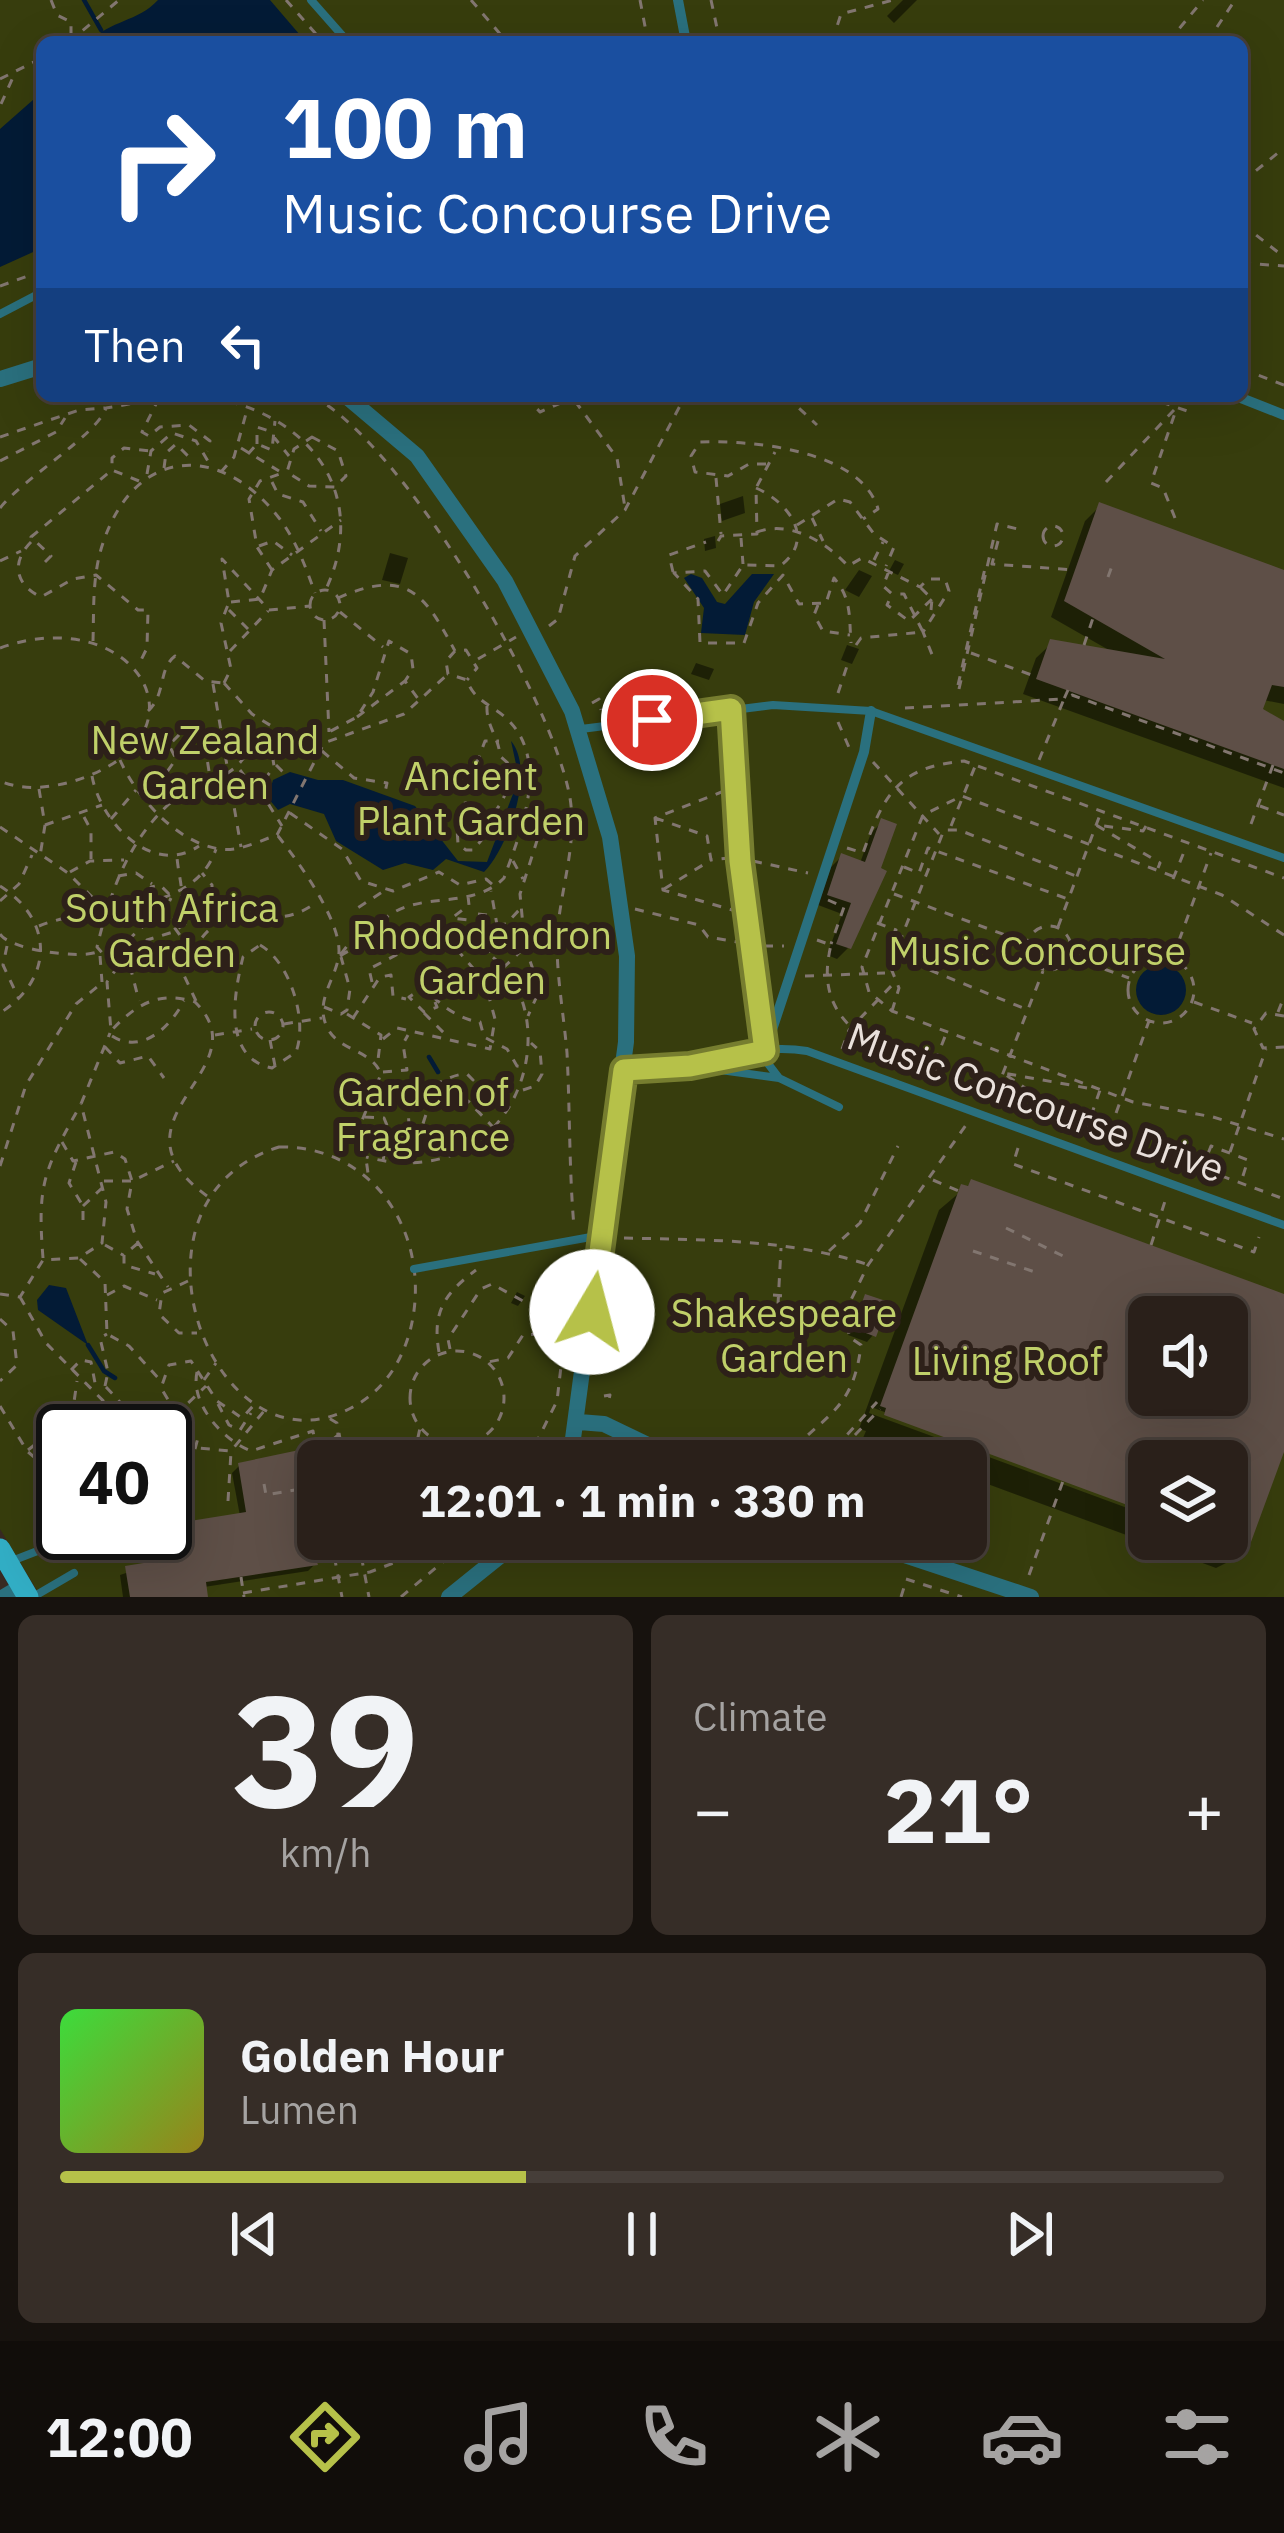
<!DOCTYPE html>
<meta charset="utf-8">
<style>
:root{--surface:#2a201a;--page:#362d27;--text:#f1f3f6;--muted:#a5a3a2;--line:#463e39;--accent:#b6c149}
body{margin:0;font-family:"IBM Plex Sans",sans-serif;background:var(--page);color:var(--text);height:100vh;display:flex;flex-direction:column;font-size:45px;white-space:nowrap}
*{box-sizing:border-box;margin:0}
p{font-size:39px;color:var(--muted)}
.icon{flex:none;width:66px;height:66px;fill:none;stroke:currentColor;stroke-width:2;stroke-linecap:round;stroke-linejoin:round}
.map{position:relative;height:1597px;overflow:hidden}
.drawer{display:flex;flex-direction:column;gap:18px;padding:18px;background:#17120e;flex:1}
.drawer>*{flex:none}
.banner{position:absolute;left:36px;top:36px;width:1212px;height:366px;border-radius:18px;box-shadow:0 12px 48px #0002,0 0 0 3px var(--line);background:#1a4fa0;color:#fff;overflow:hidden}
.fabs{position:absolute;left:1128px;top:1296px;display:grid;gap:24px}
.fabs a{display:grid;place-items:center;width:120px;height:120px;border-radius:18px;background:var(--surface);box-shadow:0 12px 48px #0002,0 0 0 3px var(--line);font-size:60px}
.speed{position:absolute;left:36px;top:1404px;display:flex;gap:24px;font-size:60px;font-weight:700;text-align:center}
.speed>*{display:grid;place-content:center;width:156px;height:156px;border-radius:50%;background:var(--surface);box-shadow:0 12px 48px #0002,0 0 0 3px var(--line);line-height:1}
.speed .limit{border:6px solid #111;border-radius:18px;background:#fff;color:#111}
.pin{position:absolute;display:grid;place-items:center;width:102px;height:102px;color:#fff;margin:-51px;border:6px solid #fff;border-radius:50%;box-shadow:0 3px 12px #0007}
.me{position:absolute;width:132px;margin:-66px;rotate:8deg;stroke-linejoin:round;filter:drop-shadow(0 0 9px #0008)}
.turn{display:flex;align-items:center;gap:42px;height:252px;padding:0 48px;font-size:54px}
.turn .icon{width:156px;height:156px;stroke-width:2.5}
.turn b{display:block;font-size:84px;line-height:102px}
.then{display:flex;align-items:center;height:114px;padding:0 48px;background:#0003;gap:24px;font-size:45px}
.big{font-size:90px;font-weight:700;line-height:1.1}
.drawer .card{flex:1;display:flex;flex-direction:column;justify-content:center;gap:18px;min-width:0;padding:0 42px;border-radius:18px;background:var(--page)}
.drawer .dial{align-items:center;gap:0}
.dial b{font-size:156px;line-height:1}
.song{display:flex;align-items:center;gap:36px}
.cover{width:144px;height:144px;border-radius:18px;background:linear-gradient(135deg,hsl(120 70% 55%),hsl(50 70% 35%))}
.played{height:12px;border-radius:6px;background:linear-gradient(90deg,var(--accent) 40%,var(--line) 40%)}
.keys{display:flex;justify-content:space-around;direction:ltr}
.heat{display:flex;justify-content:space-between;align-items:center;font-size:66px;direction:ltr}
.drawer .tiles{flex:1;display:grid;gap:18px;grid-template-columns:1fr 1fr}
.card:last-child{grid-column:span 2}
.trip{position:absolute;left:297px;top:1440px;width:690px;height:120px;border-radius:18px;background:var(--surface);box-shadow:0 12px 48px #0002,0 0 0 3px var(--line);font-weight:700;line-height:120px;text-align:center}
.tabs{display:flex;height:192px;justify-content:space-around;align-items:center;background:#110d0a;color:var(--muted)}
.tabs .icon{width:84px;height:84px}
.tabs .on{color:var(--accent)}
.tabs b{font-size:54px;color:var(--text)}
.map>svg:first-child{display:block}
.green{fill:#373d0d;fill-rule:evenodd}
.water{fill:#031b36}
.shadow{fill:#0007;fill-rule:evenodd}
.lines{fill:none;stroke-linecap:round;stroke-linejoin:round}
.stream{stroke:#031b36;stroke-width:4.5}
.building{fill:#5e4f47;fill-rule:evenodd}
.path{stroke:#827670;stroke-width:3;stroke-dasharray:9 9;stroke-linecap:butt}
.service{stroke:#2a707e;stroke-width:8}
.pedestrian{stroke:#2a707e;stroke-width:10}
.minor{stroke:#2a707e;stroke-width:14}
.tertiary{stroke:#2a707e;stroke-width:16}
.primary{stroke:#32aec5;stroke-width:21}
.route-casing{stroke:#767d2f;stroke-width:30}
.route{stroke:#b6c149;stroke-width:21}
.labels{text-anchor:middle;stroke-width:12;stroke-linejoin:round;paint-order:stroke}
.park-label{font-size:39px;fill:#c0d069;stroke:#2d2019}
.street-label{font-size:39px;fill:#e9e0db;stroke:#2d2019}
</style>
<div class="map">
<svg width="1284" height="1597" viewBox="0 0 1284 1597">
<rect width="100%" height="100%" fill="#382a22"/>
<path class="green" d="M0,0H1284V1597H41L0,1529ZM42,42H1242V396H42ZM1149,1317H1227V1395H1149ZM63,1431H165V1533H63ZM318,1461H966V1539H318ZM1149,1461H1227V1539H1149Z"/>
<path class="water" d="M158,0H270L306,42H224L206,33L196,42H90C110,20 138,22 158,0Z
M42,92V248L0,267V129Z
M691,574L702,578L717,602L725,604L752,574H774L754,602L745,635L701,633L704,608L684,578Z
M511,741C536,770 508,848 484,872L446,859L433,870L405,863L383,870L336,841L324,814L290,804L278,810L268,798L273,780L290,772L318,780H343L415,806L458,861L487,862L519,778Z
M1136 990a25 25 0 1 1 50 0a25 25 0 1 1-50 0Z
M49,1285L66,1288L88,1345L38,1310L37,1300Z"/>
<path class="shadow" d="M903,0H917L894,23L887,16Z
M743,496L745,513L722,521L720,504Z
M1100,506L1284,574V704L1263,700L1259,711L1284,725V788L1023,694L1036,658L1052,643L1114,653L1051,617L1085,521Z
M715,536L716,548L705,551L704,539Z
M390,553L408,558L400,584L382,580Z
M895,560L904,564L898,575L889,571Z
M859,570L872,576L859,597L845,590Z
M847,645L859,649L852,664L841,660Z
M696,663L714,669L709,680L691,674Z
M882,822L848,948L837,959L827,955L842,914L818,905L831,867L842,856L860,863L871,833Z
M972,1182L1284,1297V1444L1249,1540L1226,1563L1216,1568L966,1476V1461H926L863,1438L866,1431L859,1429L939,1210ZM1149,1317H1227V1395H1149ZM871,1407L1149,1510V1461H1227V1538L1238,1542V1549L1211,1539H1149V1516L869,1413Z
M517,1292L525,1296L518,1306L511,1303Z
M866,1297L873,1335L867,1342L848,1335Z
M239,1466L311,1519L303,1526L315,1564L308,1571L204,1587L205,1597H123L120,1575L150,1565L145,1537L150,1533L240,1516L232,1473Z"/>
<g class="lines">
<path class="stream" d="M84,0L101,30
M429,1057L438,1072
M88,1345L104,1371L115,1378"/>
</g>
<path class="building" d="M1099,502L1284,570V687L1272,685L1263,709L1284,721V769L1036,679L1050,639L1165,659L1064,601Z
M881,818L897,824L881,868L887,871L851,949L836,944L851,903L827,895L841,853L865,862Z
M971,1179L1284,1294V1452L1251,1542L1244,1539L1241,1547L1227,1542V1461H1149V1513L884,1415L886,1408L880,1406L961,1184L968,1186ZM1149,1317H1227V1395H1149Z
M865,1294L889,1302L876,1337L853,1328Z
M304,1449L314,1520L304,1521L318,1565L206,1582L208,1597H130L125,1566L156,1561L152,1533H165V1525L246,1512L238,1463Z"/>
<g class="lines">
<path class="path" d="M51,0L57,15L71,22V39
M286,0L323,42
M471,0L507,42
M640,0L648,42
M711,0L720,42
M69,42L119,0
M832,42L841,14L893,0
M1168,42L1203,0
M1207,42L1235,0
M0,79L42,58
M1,104L14,75
M1242,182L1284,148
M1242,224L1284,257
M1242,263L1284,266
M0,286L42,271
M1242,369L1284,385
M193,396C298,403 374,486 326,589
M312,396C402,441 553,699 570,798C578,848 558,894 557,943C557,979 564,1017 567,1053C570,1111 569,1169 574,1227
M525,396L540,412L577,396
M786,396L817,425
M1144,396L1193,413
M159,398L142,432L149,436L160,427L189,425L210,441L207,451
M575,401L617,458L625,508
M0,437L79,410L105,408
M312,437L338,451L346,476L335,487L309,486L287,472L294,449Z
M257,444V427L269,431L289,456
M241,448L279,471
M248,454L257,444L272,450L275,421
M0,461L56,432L65,418
M766,464H749L728,476L695,472L691,456L700,442C752,440 861,450 878,509L863,519
M164,468L166,453L176,444L194,462
M221,472L234,457L247,410
M147,474L151,451L172,433L196,441L209,463
M716,478L721,534
M139,481L112,470V458L124,448L151,451
M272,482L278,494L303,502L321,531
M1106,482L1175,409
M756,488C788,502 817,539 780,566L743,565L723,595L705,571L674,573L698,599L700,643H744L758,603L783,575L799,604L826,603L834,578C852,599 849,618 851,643
M0,508C25,477 96,436 106,408L176,396
M812,518L823,541
M1175,518L1163,488L1151,483L1177,407
M797,525L838,499L850,502L874,534L894,547L886,566
M1043 536a10 10 0 1 1 20 0a10 10 0 1 1-20 0Z
M757,532C790,520 826,542 848,566L862,558L920,587L928,579H945L949,591L923,632L933,657
M741,538L743,564
M718,541L721,536L757,534L756,488L775,452
M998,541L992,564L1075,570
M31,542C11,562 15,585 41,597L73,579L96,575L138,610H148L147,648L138,666
M259,546L273,541L292,555
M874,560L883,542
M0,561L21,551
M45,562L51,556L31,537L112,470
M272,570L257,547L249,499L260,481L285,472
M889,571L883,586L892,594L887,605L909,621L932,599
M673,572L669,555L706,542
M1108,577L1112,566
M921,588L932,599L931,610
M310 605a15 15 0 1 1 30 0a15 15 0 1 1-30 0Z
M338,598C408,567 425,595 455,651
M231,602L260,599L272,570L341,520
M818,605L814,615L823,631L850,635
M229,610L248,629
M340,612L383,647
M324,620L329,732
M549,626L558,619L575,556L625,510L682,402L690,396
M93,641C94,607 92,573 104,540C137,446 221,443 279,518C296,540 306,568 315,593
M856,645L861,638L923,632L904,594H892
M1084,645L1093,618
M0,648C135,600 218,736 74,781C50,788 23,791 0,781
M230,651L268,611
M971,653L1037,677
M478,659L516,637
M224,683L252,714L278,730L295,735L329,732L357,717L373,692L389,641L411,654L413,669L405,681
M224,683L231,669L221,623L229,602L222,559L269,610L310,606
M213,684L241,847
M958,685L986,564
M959,689L997,524L1022,530
M1068,690L1064,699L1072,695L1284,773
M838,693L849,660
M592,703L599,699L601,710
M487,706C486,726 499,737 500,756L509,764C510,792 503,803 485,824V836L473,850H466L458,844L457,828L468,814L460,779L478,760L485,741H499
M905,708L1064,699L1039,760
M148,711C166,695 158,669 175,656L205,681L222,683
M357,717L405,681L419,700
M838,722L851,752
M296,736L320,747
M322,751L354,778L387,783L384,797
M120,760C137,798 177,843 220,849C239,852 259,841 277,835L324,743L404,714L448,674
M873,762L939,834
M276,765L284,773
M240,770L252,786L260,787L274,766L271,746
M92,776C100,821 152,878 199,846
M39,789L45,825L40,856
M259,789L282,826
M724,791L655,818L663,890L736,911
M167,804L160,782L176,759L169,745L189,725L198,726L195,735L206,752L211,784
M1260,806L1284,815
M524,811L541,828L520,894L525,947L540,989L528,1016
M290,813L342,849L361,881L393,891L439,872L460,885L486,879L493,885
M84,817L91,830V859
M655,818L707,836L711,860L729,858
M111,819L136,790
M1251,824L1273,765
M45,825L102,805
M951,826L976,764
M1146,826L1143,831L1096,825L1160,863L1158,868
M0,827L68,873L104,909
M278,836C298,861 340,919 339,952C338,977 315,998 326,1025C337,1052 371,1048 381,1074L361,1123L368,1173
M847,848L863,853C884,794 898,767 964,761L1284,878
M513,861L523,879
M753,861L808,873
M904,867L919,873L928,848L1068,899
M70,872L90,861L124,860
M118,876L136,873L152,884
M1173,879L1186,847
M0,886C54,920 54,979 0,1013
M664,889L711,860
M169,894L160,885L151,887L149,908L164,913L171,898
M894,894L1027,943
M468,896L469,905L452,918L469,920L472,930
M828,900L844,907L831,944
M0,901L19,884L32,855
M136,905L147,920
M635,909L699,925L708,937L737,942
M164,913L184,941L185,961
M478,914L487,915L482,923
M877,923L896,930L888,953L1028,1010
M497,925L506,924L520,909
M39,926C92,904 193,917 216,849
M1027 948a22 22 0 1 1 44 0a22 22 0 1 1-44 0Z
M1058,927L1101,812
M0,934C10,950 80,959 97,952
M1284,935L1222,895L962,796L923,815L862,967L869,992L892,1011L1133,1102L1213,1117L1284,1139
M371,936C401,882 467,916 504,878C521,831 551,759 506,718C492,705 473,700 467,680L448,674L446,661L455,651L466,650L477,668L467,680
M465,939L481,924L497,925L491,891
M128,940L149,921L167,923L178,916C187,899 178,875 177,857
M817,940L831,945C818,997 840,1025 883,1051L1284,1199
M260,945C290,962 308,1020 296,1052L272,1068C222,1058 234,993 243,957Z
M7,946L3,965L18,997
M764,946H784
M488,952L522,935
M341,954L359,930L356,909L387,889
M100,956L102,982
M340,956C369,938 393,934 428,935C588,939 548,1205 366,1157
M1128 990a33 33 0 1 1 66 0a33 33 0 1 1-66 0Z
M1071,957L1129,978
M1173,957L1211,853
M140,959L147,940L173,932L212,905V885L202,873
M130,966L139,1001
M503,968L522,950
M118,970L140,959L182,966
M805,976L885,973
M372,982L369,969L400,953L401,937
M196,1001L182,971C227,875 261,944 317,902
M435,1002L437,1007L424,1012L409,997L425,987C436,1003 460,1020 480,1022L484,1037L507,1049L517,1066L525,1067
M1194,1002L1252,1023
M324,1007L341,1014L347,1010L350,989L341,957
M892,1011L899,988L890,966L944,830H959L1076,876
M1278,1012L1284,997
M255 1026a14 14 0 1 1 28 0a14 14 0 1 1-28 0Z
M424,1013L447,1036
M347,1014L381,1035L378,1060
M1284,1016L1266,1013L1254,1029L1263,1048L1284,1047
M353,1018L380,977L391,975L393,996L406,999
M284,1024L322,1018
M215,1035L252,1029
M112,1036C142,1055 170,1027 184,1001
M383,1039L397,1028L490,1049L495,1019L485,982L447,938
M270,1040L275,1066
M865,1040L860,1049L882,1057
M105,1047L120,1063L148,1056L164,1078
M842,1049L849,1030L895,982
M935,1062L946,1034
M383,1072L407,1070L403,1044L408,1035
M523,1090L535,1086L542,1074L540,1051L531,1043
M996,1091L1043,971
M1059,1111L1003,1073L1093,1089
M1091,1116L1100,1090
M365,1117L384,1118L395,1145L392,1163
M1110,1130L1149,1021
M413,1137L420,1133L429,1105L445,1097L468,1101L493,1127
M62,1142L73,1161L114,1152L125,1159L132,1181L174,1161
M279,1147C376,1145 434,1239 410,1331C401,1364 382,1392 351,1408C213,1482 108,1200 279,1147Z
M1018,1148L1013,1164L1254,1252L1259,1237
M1230,1152L1266,1049
M383,1161L387,1137
M76,1162L69,1183L83,1206V1220
M412,1163C415,1130 394,1102 430,1087C444,1081 453,1074 467,1074L473,1080L461,1087L453,1077
M0,1166L26,1085L76,1004L102,983
M1202,1169L1211,1146L1248,1160L1241,1182
M933,1180L959,1191
M104,1181H132L127,1209L137,1241L168,1287
M207,1196C100,1118 264,1070 195,1002C159,990 135,1005 111,1031L107,982L132,947L127,941L105,956L97,947C110,893 127,843 169,804C197,779 234,785 251,745L270,744L282,731
M83,1206L102,1188
M1006,1228L1063,1256
M624,1238C706,1240 788,1239 866,1264
M138,1243L124,1255V1265L155,1274
M105,1245L123,1255
M1151,1245L1166,1198
M829,1251L860,1223L898,1146
M973,1251L1035,1272
M43,1258C37,1183 44,1170 81,1104
M80,1259L105,1282L107,1334L129,1346L160,1380
M188,1281L162,1293L159,1314L179,1333H197
M0,1294L20,1297L43,1260L79,1258L102,1243L106,1202L81,1104L110,1033
M107,1295L124,1286L157,1300
M773,1295L787,1296
M20,1297L46,1343L133,1431
M0,1319L13,1331L17,1365L0,1381
M777,1323L781,1248
M450,1349L448,1339L481,1289L492,1284L545,1313L537,1334L523,1335L508,1358L488,1362
M410 1398a47 47 0 1 1 94 0a47 47 0 1 1-94 0Z
M439,1352C432,1312 444,1294 476,1270
M71,1370L81,1360L91,1362L96,1388
M197,1372C190,1404 223,1440 251,1451L313,1431L318,1462
M204,1380L216,1363
M105,1386L108,1372L100,1338L107,1334
M106,1387L131,1414L123,1424
M604,1396L610,1395L608,1403
M218,1404L229,1425L240,1430L251,1413
M0,1406L27,1451L63,1482
M172,1408L184,1407L206,1386
M168,1427L179,1418L161,1388L169,1365L191,1361L217,1401L242,1418L254,1405
M165,1433L170,1412
M339,1433L344,1461
M317,1439L329,1443L338,1435L337,1423L327,1417
M165,1445L231,1451L264,1411
M591,1448L600,1449V1443
M195,1449L199,1434
M28,1450L72,1416L77,1381
M343,1451L387,1446L415,1461
M414,1456L420,1428
M465,1461L466,1446
M527,1461L557,1401L574,1254
M783,1461C822,1414 853,1414 861,1345L849,1337L847,1308L868,1265L966,1125
M823,1461L877,1402
M830,1461L880,1409
M165,1462L175,1450
M264,1484L266,1495L318,1486
M228,1501L231,1452
M48,1515L63,1509
M53,1534L41,1497L56,1479
M331,1539L342,1597
M358,1539L369,1597
M919,1540V1539
M963,1554L972,1524L966,1523
M335,1559L385,1550
M1029,1575L1063,1481
M241,1577L244,1597
M906,1579L962,1597
M243,1593L370,1572L396,1562
M401,1597L470,1539
M901,1597L906,1581"/>
<path class="service" d="M311,0L348,42
M0,314L42,292
M731,709L740,861L766,1061L779,1078
M581,729L773,705L871,711L1284,858
M691,1066L779,1078L839,1107
M625,1070C685,1071 749,1041 807,1051L1284,1225
M414,1269L602,1235
M116,1533L121,1544
M9,1562L84,1533
M33,1597L74,1573"/>
<path class="pedestrian" d="M678,0L686,42
M1236,396L1284,415
M765,1051L864,752L871,711"/>
<path class="minor" d="M2,1597L22,1585"/>
<path class="tertiary" d="M0,379L42,366
M346,396L417,456L505,581L572,711L610,837L627,956L626,1042L570,1461
M579,1422L604,1424L681,1461
M856,1539L1031,1597
M449,1597L521,1539"/>
<path class="primary" d="M0,1549L28,1597"/>
</g>
<g class="lines">
<g class="route-casing">
<path id="route" d="M592,1312L624,1070L690,1066L765,1051L740,861L731,709L652,720"/>
</g>
<use href="#route" class="route"/>
</g>
<g class="labels">
<g class="park-label">
<text x="205" y="754">New Zealand<tspan x="205" dy="45">Garden</tspan></text>
<text x="471" y="790">Ancient<tspan x="471" dy="45">Plant Garden</tspan></text>
<text x="172" y="922">South Africa<tspan x="172" dy="45">Garden</tspan></text>
<text x="482" y="949">Rhododendron<tspan x="482" dy="45">Garden</tspan></text>
<text x="1037" y="965">Music Concourse</text>
<text x="423" y="1106">Garden of<tspan x="423" dy="45">Fragrance</tspan></text>
<text x="784" y="1327">Shakespeare<tspan x="784" dy="45">Garden</tspan></text>
<text x="1007" y="1375">Living Roof</text>
</g>
<g class="street-label">
<text transform="translate(1036 1102) rotate(20)" y="14">Music Concourse Drive</text>
</g>
</g>
</svg>
<div class="fabs">
<a><svg class="icon" aria-label="sound" viewBox="0 0 24 24"><path d="M4 9h4l5-4v14l-5-4H4zM17 9q2 3 0 6"/></svg></a>
<a><svg class="icon" aria-label="layers" viewBox="0 0 24 24"><path d="M12 4l9 5-9 5-9-5zM3 14l9 5 9-5"/></svg></a>
</div>
<div class="speed"><div class="limit">40</div></div>
<div class="pin" style="left:652px;top:720px;background:#d93025"><svg class="icon" aria-label="arrive" viewBox="0 0 24 24"><path d="M6 21V4h12l-3 4 3 4H6"/></svg></div>
<svg class="me" style="left:592px;top:1312px" viewBox="-20 -20 40 40"><circle r="19" fill="#fff"/><path d="M0-13L10 11 0 6-10 11z" fill="#b6c149"/></svg>
<div class="trip">12:01 · 1 min · 330 m</div>
<div class="banner">
<div class="turn"><svg class="icon" aria-label="right" viewBox="0 0 24 24"><path d="M7 20v-9h11M14 6l5 5-5 5"/></svg><div><b>100 m</b>Music Concourse Drive</div></div>
<div class="then">Then<svg class="icon" aria-label="left" viewBox="0 0 24 24"><path d="M17 20v-9H6M10 6l-5 5 5 5"/></svg></div>
</div>
</div>
<section class="drawer">
<div class="tiles">
<div class="card dial"><b>39</b><p>km/h</p></div>
<div class="card"><p>Climate</p>
<div class="heat"><a>−</a><b class="big">21°</b><a>+</a></div>
</div>
<div class="card">
<div class="song"><i class="cover"></i><div><b>Golden Hour</b><p>Lumen</p></div></div>
<div class="played"></div>
<div class="keys"><svg class="icon" aria-label="previous" viewBox="0 0 24 24"><path d="M18 5L8 12l10 7zM5 5v14"/></svg><svg class="icon" aria-label="pause" viewBox="0 0 24 24"><path d="M8 5v14M16 5v14"/></svg><svg class="icon" aria-label="next" viewBox="0 0 24 24"><path d="M6 5l10 7-10 7zM19 5v14"/></svg></div>
</div>
</div>
</section>
<nav class="tabs">
<b>12:00</b>
<svg class="icon on" aria-label="directions" viewBox="0 0 24 24"><path d="M12 3l9 9-9 9-9-9zM9 14v-3h6M13 9l2 2-2 2"/></svg>
<svg class="icon" aria-label="music" viewBox="0 0 24 24"><path d="M9 18V5l10-2v13"/><circle cx="6" cy="18" r="3"/><circle cx="16" cy="16" r="3"/></svg>
<svg class="icon" aria-label="phone" viewBox="0 0 24 24"><path d="M5 4h4l2 5-3 2q2 4 5 5l2-3 5 2v4C11 20 4 13 5 4z"/></svg>
<svg class="icon" aria-label="climate" viewBox="0 0 24 24"><path d="M12 3v18M4 7l16 10M4 17L20 7"/></svg>
<svg class="icon" aria-label="car" viewBox="0 0 24 24"><path d="M5 17H2v-5l4-1 3-4h7l3 4 3 1v5h-3M9 17h6M6 11h13"/><circle cx="7" cy="17" r="2"/><circle cx="17" cy="17" r="2"/></svg>
<svg class="icon" aria-label="filters" viewBox="0 0 24 24"><path d="M4 7h16M4 17h16"/><circle cx="9" cy="7" r="2"/><circle cx="15" cy="17" r="2"/></svg>
</nav>
